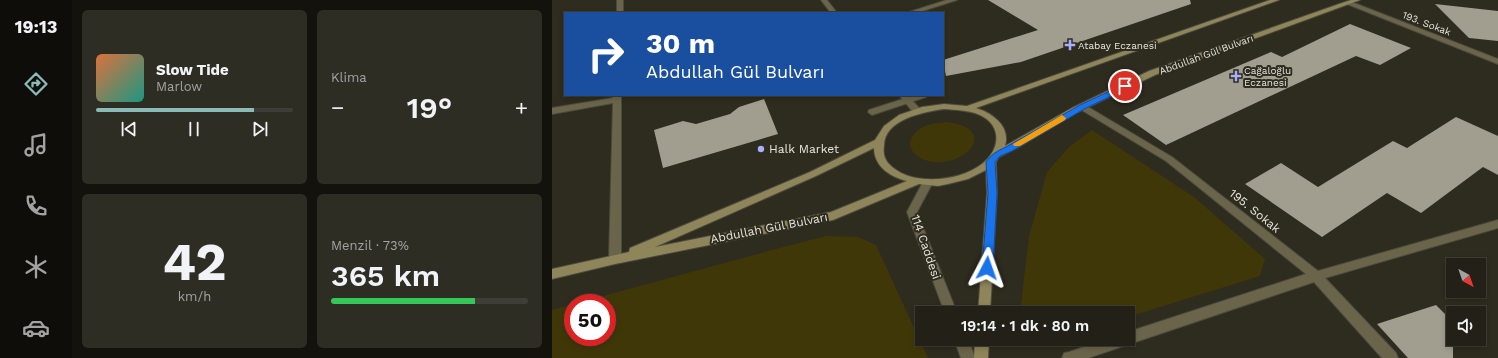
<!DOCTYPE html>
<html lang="tr">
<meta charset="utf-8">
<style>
:root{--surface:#222017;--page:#2e2d24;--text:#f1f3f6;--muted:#a2a3a1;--line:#3f3e36;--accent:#8bbbb9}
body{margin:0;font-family:"Work Sans",sans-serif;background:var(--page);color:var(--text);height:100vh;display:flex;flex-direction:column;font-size:15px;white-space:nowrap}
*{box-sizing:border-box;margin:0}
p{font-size:13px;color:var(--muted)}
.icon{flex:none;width:22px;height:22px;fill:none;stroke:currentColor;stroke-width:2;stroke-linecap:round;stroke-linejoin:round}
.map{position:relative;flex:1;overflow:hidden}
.details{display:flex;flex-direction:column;gap:10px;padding:10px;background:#13120d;width:480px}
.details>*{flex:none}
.guide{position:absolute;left:12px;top:12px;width:380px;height:84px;border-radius:0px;box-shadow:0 2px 6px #0003,0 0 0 1px var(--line);background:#1a4fa0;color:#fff;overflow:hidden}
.needle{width:26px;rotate:140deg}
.tools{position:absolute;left:894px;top:258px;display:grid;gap:8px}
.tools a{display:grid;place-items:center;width:40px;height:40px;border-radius:0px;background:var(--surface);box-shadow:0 2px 6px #0003,0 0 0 1px var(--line);font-size:20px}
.speed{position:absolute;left:12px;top:294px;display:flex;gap:8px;font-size:20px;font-weight:700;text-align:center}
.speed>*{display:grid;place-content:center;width:52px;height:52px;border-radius:50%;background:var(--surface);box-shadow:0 2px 6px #0003,0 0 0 1px var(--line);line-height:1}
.speed .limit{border:6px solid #d22;background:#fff;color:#111}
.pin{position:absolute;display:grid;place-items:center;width:34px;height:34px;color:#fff;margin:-17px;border:2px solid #fff;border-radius:50%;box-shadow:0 1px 4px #0007}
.me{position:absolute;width:44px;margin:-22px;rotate:4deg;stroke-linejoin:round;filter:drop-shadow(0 0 3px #0008)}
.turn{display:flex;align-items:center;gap:14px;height:84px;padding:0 16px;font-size:18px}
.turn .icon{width:52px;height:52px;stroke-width:2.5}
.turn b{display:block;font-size:28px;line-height:34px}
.big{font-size:30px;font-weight:600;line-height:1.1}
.details .tile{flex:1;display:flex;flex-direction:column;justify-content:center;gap:6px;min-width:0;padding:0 14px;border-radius:6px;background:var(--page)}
.details .dial{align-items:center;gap:0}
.dial b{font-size:52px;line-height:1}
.song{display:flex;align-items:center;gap:12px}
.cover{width:48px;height:48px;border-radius:6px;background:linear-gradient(135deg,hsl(20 70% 55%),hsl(170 70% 35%))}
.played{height:4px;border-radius:2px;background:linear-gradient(90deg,var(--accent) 80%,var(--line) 80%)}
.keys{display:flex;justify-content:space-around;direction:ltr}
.heat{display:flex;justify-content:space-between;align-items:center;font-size:22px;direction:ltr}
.charge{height:6px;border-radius:3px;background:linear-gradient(90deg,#34c759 73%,var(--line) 0)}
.details .tiles{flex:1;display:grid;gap:10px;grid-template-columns:repeat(2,1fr)}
.trip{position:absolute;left:363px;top:306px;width:220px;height:40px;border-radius:0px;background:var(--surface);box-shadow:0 2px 6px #0003,0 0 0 1px var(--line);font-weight:600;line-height:40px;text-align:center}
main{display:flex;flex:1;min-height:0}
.tabs{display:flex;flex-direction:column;width:72px;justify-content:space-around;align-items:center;background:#0e0d09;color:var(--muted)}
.tabs .icon{width:28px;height:28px}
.tabs .on{color:var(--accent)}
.tabs b{font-size:18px;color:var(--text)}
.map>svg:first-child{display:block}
.green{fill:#403709}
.building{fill:#a19e8f}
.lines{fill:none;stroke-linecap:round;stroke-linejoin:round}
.pedestrian-casing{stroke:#4c493d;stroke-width:2}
.minor-casing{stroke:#4c493d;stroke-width:2}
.tertiary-casing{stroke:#4c493d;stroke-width:2}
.secondary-casing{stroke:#4c493d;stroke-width:2}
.pedestrian{fill:#6a654a;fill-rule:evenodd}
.minor{fill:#6a654a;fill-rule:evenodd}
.tertiary{fill:#6a654a;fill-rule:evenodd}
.secondary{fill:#8e855a;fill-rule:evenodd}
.route{fill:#1a73e8;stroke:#114b97}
.slow{fill:#f59e0b}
.poi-dot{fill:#a7b0fc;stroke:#2e2b1f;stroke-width:1.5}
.labels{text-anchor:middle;stroke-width:4;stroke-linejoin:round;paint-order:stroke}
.far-street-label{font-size:10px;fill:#e7e5dd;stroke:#2e2b1f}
.far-poi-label{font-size:10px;fill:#e7e5dd;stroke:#2e2b1f;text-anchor:start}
.poi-label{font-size:12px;fill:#e7e5dd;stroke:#2e2b1f;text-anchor:start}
.street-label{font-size:12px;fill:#e7e5dd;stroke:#2e2b1f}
</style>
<main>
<nav class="tabs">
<b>19:13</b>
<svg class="icon on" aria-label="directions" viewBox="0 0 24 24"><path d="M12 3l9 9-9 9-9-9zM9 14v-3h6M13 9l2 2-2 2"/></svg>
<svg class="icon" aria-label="music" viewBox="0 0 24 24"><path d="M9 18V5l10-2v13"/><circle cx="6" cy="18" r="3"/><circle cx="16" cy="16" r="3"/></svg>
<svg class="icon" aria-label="phone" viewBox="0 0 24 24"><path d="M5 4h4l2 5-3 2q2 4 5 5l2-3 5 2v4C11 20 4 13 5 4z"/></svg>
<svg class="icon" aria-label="climate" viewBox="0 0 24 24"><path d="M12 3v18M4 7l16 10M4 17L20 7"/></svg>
<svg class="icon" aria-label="car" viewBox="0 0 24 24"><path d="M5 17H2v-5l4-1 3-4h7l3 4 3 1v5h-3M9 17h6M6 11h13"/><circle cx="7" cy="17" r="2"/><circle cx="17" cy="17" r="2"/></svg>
</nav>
<section class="details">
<div class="tiles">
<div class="tile">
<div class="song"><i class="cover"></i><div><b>Slow Tide</b><p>Marlow</p></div></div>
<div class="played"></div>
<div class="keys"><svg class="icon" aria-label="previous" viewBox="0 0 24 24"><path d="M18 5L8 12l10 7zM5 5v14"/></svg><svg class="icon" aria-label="pause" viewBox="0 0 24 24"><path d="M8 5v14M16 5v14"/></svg><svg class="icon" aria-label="next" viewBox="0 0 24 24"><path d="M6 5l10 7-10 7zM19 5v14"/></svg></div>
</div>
<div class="tile"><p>Klima</p>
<div class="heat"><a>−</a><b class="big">19°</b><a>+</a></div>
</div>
<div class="tile dial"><b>42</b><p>km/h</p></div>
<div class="tile"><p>Menzil · 73%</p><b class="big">365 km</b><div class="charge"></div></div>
</div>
</section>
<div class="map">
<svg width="946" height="358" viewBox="0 0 946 358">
<rect width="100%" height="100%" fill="#2e2b1f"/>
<path class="green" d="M394,122C452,128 409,173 373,160C352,152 354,135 373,126C380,123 387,123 394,122Z
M540,130L642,197L713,259L708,276L576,317V313H468L477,236L495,172L517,147Z
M274,236L306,237L324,245L376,358H0V310L21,304V337H55V303H25L235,246Z"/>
<path class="building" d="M436,0H638L639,4L469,62L394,76L391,60L486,30Z
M883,4L946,11V41L917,38Z
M798,24L859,48L828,65L804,56L614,145L571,115L719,52L730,57Z
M212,99L226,134L111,168L102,130L131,121L144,124L178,114L187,107Z
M904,117L946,136V175L931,167L869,213L835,193L770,237L693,184L729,163L766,187L841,141L855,148Z
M884,305L901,322V358H856L825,324Z"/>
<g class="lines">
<g class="pedestrian-casing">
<path id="pedestrian" d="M363,95H375L374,97L320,115L316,112L317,110Z"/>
</g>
<g class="minor-casing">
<path id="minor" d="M65,0H71V13H65Z
M269,0H275L285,13H279Z
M395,0H405L364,13H354Z
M797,1L946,59V64L795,4L794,3Z
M61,95H69V259L67,262L63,264L59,262L57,259L61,103L0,114V108L61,98Z
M347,95H355L368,109L369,111L368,113H362Z
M531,104L620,157L766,271L946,220V228L773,278L844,353L846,358H830L762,282L536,358H510L512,353L517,352L556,339H576V332L754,274L614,161L528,109L527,107Z"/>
</g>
<g class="tertiary-casing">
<path id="tertiary" d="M376,179L381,182L365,212L405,313H393L355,212L372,180Z
M402,339H416L423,358H409Z"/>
</g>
<g class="secondary-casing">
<path id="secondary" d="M718,0H727L424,108C440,113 459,126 453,146L520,108L597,71L787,4L799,0H808L603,75L526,112L467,147L447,157L444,162L445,193L438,313H426L435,193L434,170L416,179L396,184L386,186L367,184L281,220L63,264L0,279V269L77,252L78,248L258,172L323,140L332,126L347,115L370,107L392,104L415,106ZM392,109C404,110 416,110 428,115C451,126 448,150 430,164C407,182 357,187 336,163C332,158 331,152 332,146C332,119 372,112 392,109ZM322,148C322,167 339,177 355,181L279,212L103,247L264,176Z
M423,339H437L436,358H422Z"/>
</g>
<use href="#pedestrian" class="pedestrian"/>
<use href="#minor" class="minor"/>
<use href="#tertiary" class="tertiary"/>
<use href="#secondary" class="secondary"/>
</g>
<path class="route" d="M573,84L577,86L576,88L534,108L460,151L448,156L443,162L445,193L441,268L439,271L435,272L431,271L430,268L436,193L434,162C440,154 445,151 454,147L528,105Z"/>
<path class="slow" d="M510,115L514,118L513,120L468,146H462L461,144Z"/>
<g class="poi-dot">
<path d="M516 39h4v4h4v4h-4v4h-4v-4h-4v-4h4z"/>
<path d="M682 70h4v4h4v4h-4v4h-4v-4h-4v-4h4z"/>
<circle cx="209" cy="149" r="4"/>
</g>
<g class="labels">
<g class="far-street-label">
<text transform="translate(875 23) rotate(21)" y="4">193. Sokak</text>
<text transform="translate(654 54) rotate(-20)" y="4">Abdullah Gül Bulvarı</text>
</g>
<g class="far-poi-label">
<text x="526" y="49">Atabay Eczanesi</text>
<text x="692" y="74">Cağaloğlu<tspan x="692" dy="12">Eczanesi</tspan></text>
</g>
<g class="poi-label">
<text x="217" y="153">Halk Market</text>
</g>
<g class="street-label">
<text transform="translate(703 211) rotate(39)" y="4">195. Sokak</text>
<text transform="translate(217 228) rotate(-11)" y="4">Abdullah Gül Bulvarı</text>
<text transform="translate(374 247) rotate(71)" y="4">114 Caddesi</text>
</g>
</g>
</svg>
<div class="tools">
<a><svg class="needle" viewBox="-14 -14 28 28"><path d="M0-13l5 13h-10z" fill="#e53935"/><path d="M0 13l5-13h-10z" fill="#a2a3a1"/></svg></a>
<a><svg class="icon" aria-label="sound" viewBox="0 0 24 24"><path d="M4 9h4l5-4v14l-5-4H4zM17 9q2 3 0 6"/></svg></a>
</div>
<div class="speed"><div class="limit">50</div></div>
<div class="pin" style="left:573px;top:86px;background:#d93025"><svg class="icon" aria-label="arrive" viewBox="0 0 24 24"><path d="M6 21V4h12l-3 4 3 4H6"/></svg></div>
<svg class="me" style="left:435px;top:268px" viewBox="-20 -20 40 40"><path d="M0-17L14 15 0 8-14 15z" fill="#1a73e8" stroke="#fff" stroke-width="4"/></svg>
<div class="trip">19:14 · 1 dk · 80 m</div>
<div class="guide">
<div class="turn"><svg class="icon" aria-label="right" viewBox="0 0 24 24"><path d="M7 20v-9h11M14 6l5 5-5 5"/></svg><div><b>30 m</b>Abdullah Gül Bulvarı</div></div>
</div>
</div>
</main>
